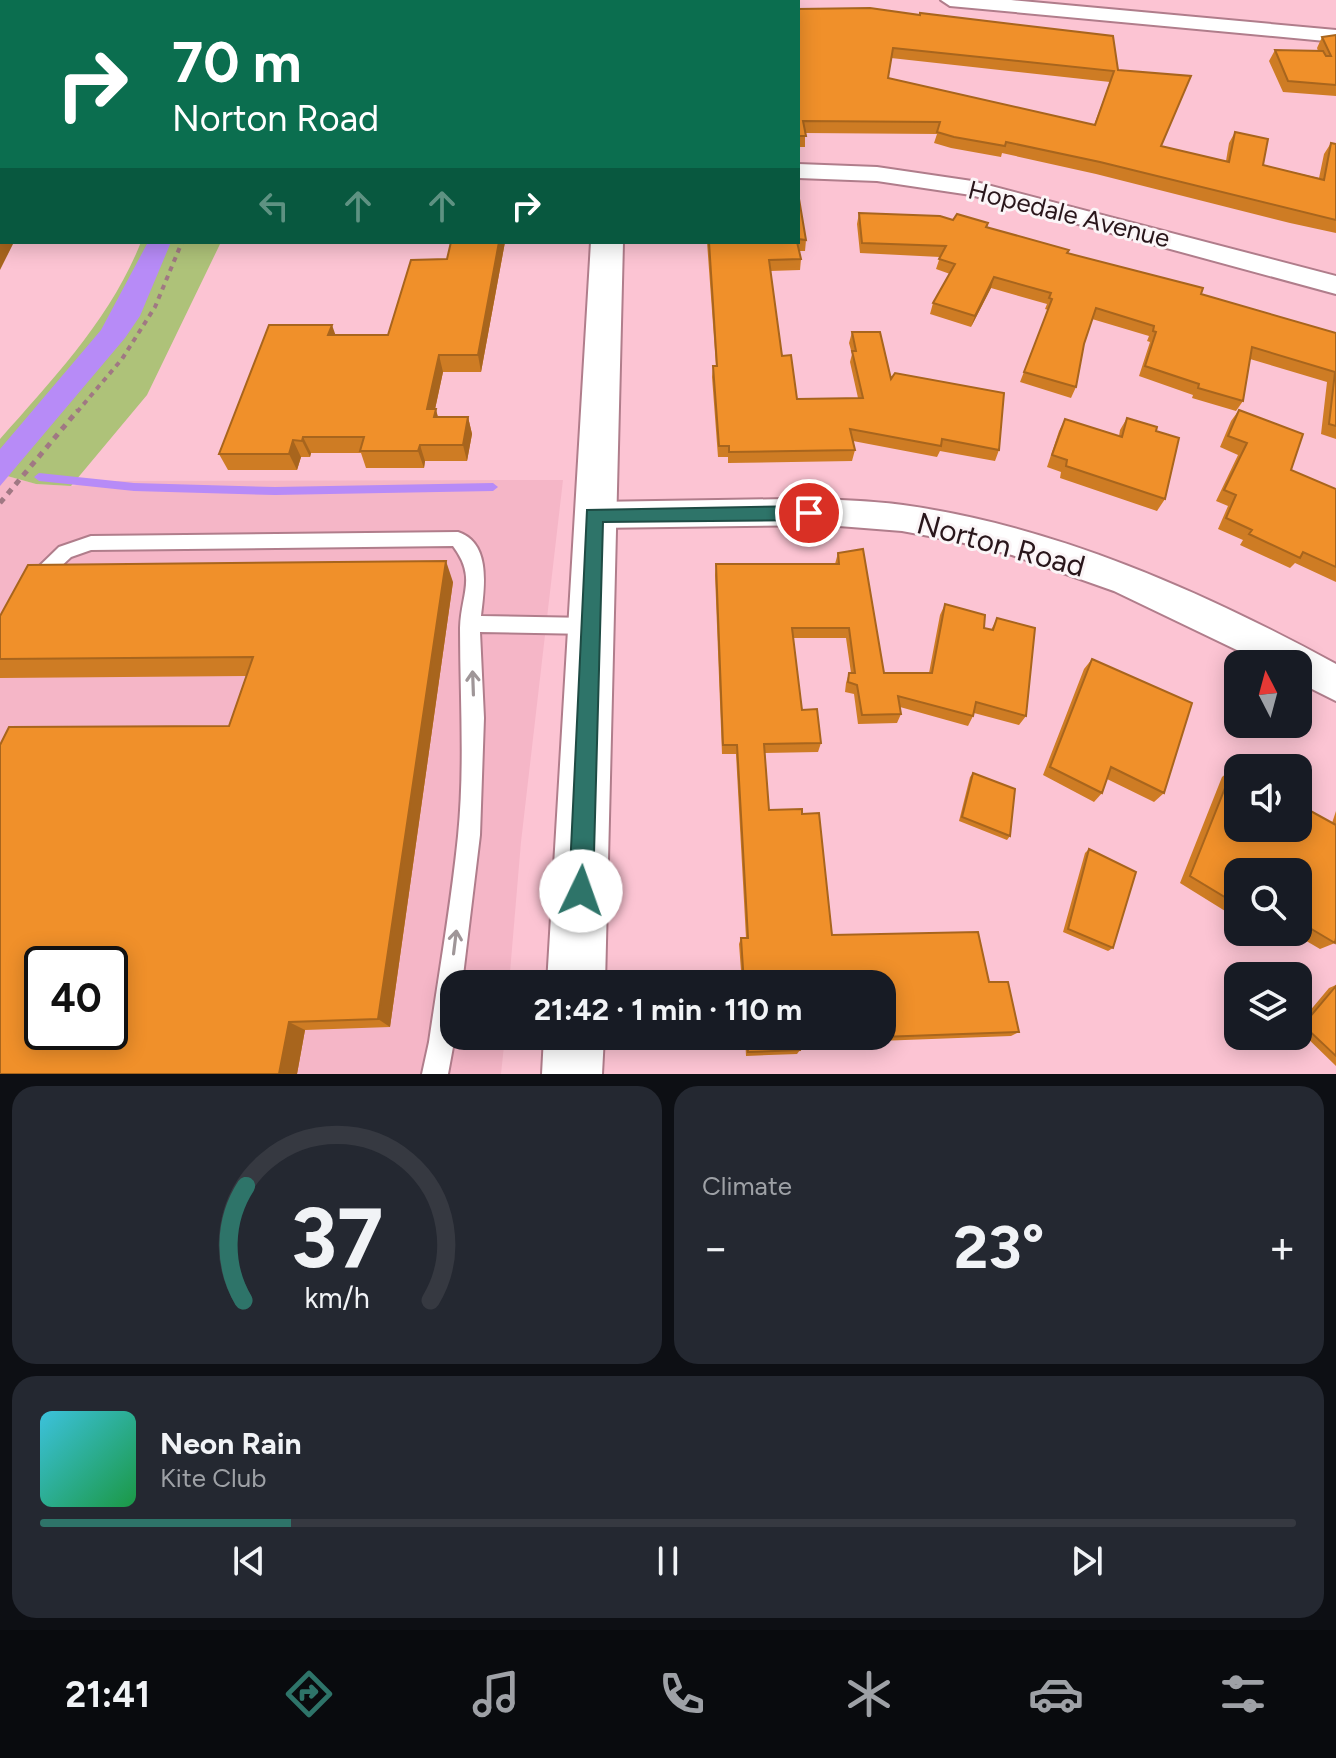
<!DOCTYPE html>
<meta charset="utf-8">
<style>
:root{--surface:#171b24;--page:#242831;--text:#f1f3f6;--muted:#9ea1a6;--line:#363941;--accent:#2e7469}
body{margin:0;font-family:Figtree,sans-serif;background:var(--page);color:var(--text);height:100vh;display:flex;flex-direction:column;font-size:30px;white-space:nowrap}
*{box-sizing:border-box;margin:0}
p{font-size:26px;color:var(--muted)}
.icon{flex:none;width:44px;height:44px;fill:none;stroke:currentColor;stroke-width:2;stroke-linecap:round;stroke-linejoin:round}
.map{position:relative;height:1074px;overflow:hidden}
.details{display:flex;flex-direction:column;gap:12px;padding:12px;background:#0d0f14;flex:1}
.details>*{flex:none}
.guide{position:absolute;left:0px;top:0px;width:800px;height:244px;box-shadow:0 4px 20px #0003;background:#0b6e4f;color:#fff;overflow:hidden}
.needle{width:52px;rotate:354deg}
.controls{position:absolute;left:1224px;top:650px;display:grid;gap:16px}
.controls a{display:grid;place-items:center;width:88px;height:88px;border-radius:16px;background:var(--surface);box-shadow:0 4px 20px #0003;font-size:40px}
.speed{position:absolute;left:24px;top:946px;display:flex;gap:16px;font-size:40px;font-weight:700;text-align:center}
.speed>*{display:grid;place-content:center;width:104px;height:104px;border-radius:50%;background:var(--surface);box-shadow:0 4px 20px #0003;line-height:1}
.speed .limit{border:4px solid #111;border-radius:12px;background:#fff;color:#111}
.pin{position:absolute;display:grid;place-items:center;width:68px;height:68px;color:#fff;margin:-34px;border:4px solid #fff;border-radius:50%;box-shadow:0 2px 8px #0007}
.me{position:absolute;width:88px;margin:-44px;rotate:3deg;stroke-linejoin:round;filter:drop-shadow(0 0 6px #0008)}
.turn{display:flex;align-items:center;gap:28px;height:168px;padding:0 40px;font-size:36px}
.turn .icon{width:104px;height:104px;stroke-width:2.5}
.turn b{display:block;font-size:56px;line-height:68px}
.lanes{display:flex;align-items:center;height:76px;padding:0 40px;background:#0003;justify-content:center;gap:40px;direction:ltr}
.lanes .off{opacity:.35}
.big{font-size:60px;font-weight:700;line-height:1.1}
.details .tile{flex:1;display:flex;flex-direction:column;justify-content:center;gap:12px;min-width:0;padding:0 28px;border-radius:24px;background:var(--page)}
.details .dial{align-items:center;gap:0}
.dial svg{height:208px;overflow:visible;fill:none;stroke:var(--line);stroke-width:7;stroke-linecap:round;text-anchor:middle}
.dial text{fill:var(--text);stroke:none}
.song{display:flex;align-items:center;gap:24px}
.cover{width:96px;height:96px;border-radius:12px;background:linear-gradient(135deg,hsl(190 70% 55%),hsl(140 70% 35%))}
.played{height:8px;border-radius:4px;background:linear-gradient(90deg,var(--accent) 20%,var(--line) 20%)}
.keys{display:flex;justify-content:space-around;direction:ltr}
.heat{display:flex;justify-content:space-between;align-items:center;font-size:44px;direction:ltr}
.details .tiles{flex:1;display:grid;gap:12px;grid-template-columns:1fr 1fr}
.tile:last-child{grid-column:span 2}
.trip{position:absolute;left:440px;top:970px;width:456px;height:80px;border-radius:24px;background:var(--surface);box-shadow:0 4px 20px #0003;font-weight:700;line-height:80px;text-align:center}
.tabs{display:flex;height:128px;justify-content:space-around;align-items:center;background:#090b0e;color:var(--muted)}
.tabs .icon{width:56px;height:56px}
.tabs .current{color:var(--accent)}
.tabs b{font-size:36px;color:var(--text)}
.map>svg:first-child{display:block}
.built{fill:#f5b6c7;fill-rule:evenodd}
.green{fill:#aec279}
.water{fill:#b78bf7}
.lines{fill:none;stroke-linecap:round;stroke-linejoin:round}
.stream{fill:#b78bf7;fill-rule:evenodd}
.service-casing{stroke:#b07d8b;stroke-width:4}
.minor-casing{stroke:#b07d8b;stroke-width:4}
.tertiary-casing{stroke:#b07d8b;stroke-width:4}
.path-far1{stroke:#a07883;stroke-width:4;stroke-dasharray:5 5;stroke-linecap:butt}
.path{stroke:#a07883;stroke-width:5;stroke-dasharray:6 6;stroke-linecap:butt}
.service{fill:#fff;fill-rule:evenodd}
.minor{fill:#fff;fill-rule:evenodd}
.tertiary{fill:#fff;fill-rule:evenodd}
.wall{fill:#ce7c24;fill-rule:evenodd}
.shaded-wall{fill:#a8651d}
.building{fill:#f0902a;stroke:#a8651d;stroke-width:2;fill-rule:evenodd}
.oneway{stroke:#9f9698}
.route{fill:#2e7469;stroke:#1e4b44;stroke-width:2}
.labels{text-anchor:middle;stroke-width:6;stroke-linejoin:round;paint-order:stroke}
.far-street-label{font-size:26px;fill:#29161b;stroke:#fbf5f7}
.street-label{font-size:30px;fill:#29161b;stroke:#fbf5f7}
</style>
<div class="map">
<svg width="1336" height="1074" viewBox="0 0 1336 1074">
<rect width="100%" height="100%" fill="#fcc4d3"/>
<path class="built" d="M0,474L36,484L71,486L100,481L563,480L521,842L509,984H454V1036H505L501,1074H0ZM42,964H110V1032H42Z"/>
<path class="green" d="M141,242H221L147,395L71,486L36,484L0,474V439C53,379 111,318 141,242Z"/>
<path class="water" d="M148,242H171L140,316L125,338L0,486V449L101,330Z"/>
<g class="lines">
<path class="stream" d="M39,473L134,483L275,487L493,483L498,487L493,491L275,495L134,491L39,481L34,477Z"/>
<g class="service-casing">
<path id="service" d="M68,0H79L80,2H67Z
M458,532C492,543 484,589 481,616L590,618L597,620L600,626L597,632L590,634L480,632L484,718L480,835L462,984H454L455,1036L448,1074H422L429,1042C439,973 451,905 458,836C465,766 460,697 460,628C461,593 477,578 453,546L91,550L71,557L41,585L34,588L27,585L25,580L59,547L91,536Z"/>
</g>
<g class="minor-casing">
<path id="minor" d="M941,0H1011L1336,30V42L950,6Z
M798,164L877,167L972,181L1336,276V294L971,195L877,181L798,178Z
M787,499C826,499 865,500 903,505C1055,526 1202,591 1336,664V701L1298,682V664H1266L1114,591L1012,555L956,541L902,531L826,525L594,528L582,524L577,515L582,506L594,502Z"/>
</g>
<g class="tertiary-casing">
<path id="tertiary" d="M605,0H629V2H605Z
M591,242H623L605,984H547Z
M544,1036H604L602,1074H542Z"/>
</g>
<path class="path-far1" d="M77,412L122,359L155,307L182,242"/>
<path class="path" d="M0,503L78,410"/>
<use href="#service" class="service"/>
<use href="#minor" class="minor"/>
<use href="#tertiary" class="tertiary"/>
</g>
<path class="wall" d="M798,9L1118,70L1161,146L1226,161L1229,143L1235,132L1263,165L1319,178L1324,154L1331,143L1336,144V233L1290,223L1096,174L1002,153L1001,157L951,148L934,143L937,134L805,133V147H798ZM891,58L1110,82L1094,125L888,78Z
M1336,35V96L1283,92L1269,61L1275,50L1318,51L1317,48L1322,37Z
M798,193L806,240L805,251H799L801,259L800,270L770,271L782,356L797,399L858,398L850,362L852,354L849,343L852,332L891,379L999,450L995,461L940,451L937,457L853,441L855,450L852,461L728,463V457H718L712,377L713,366H716L707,242H798Z
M859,213L988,223L987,228L1201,294L1336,333V439L1321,434L1327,382L1250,359L1243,401L1236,411L1192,398L1193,395L1139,376L1150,342L1147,341L1149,336L1092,319L1084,344L1076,387L1071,398L1020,382L1048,310L1045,309L1047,304L991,288L971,327L930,314L933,303L950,274L936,269L940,257L860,253L857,224Z
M505,242L481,372H443L435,409L438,417H468L472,434L467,461H425L424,468H366L361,453H311L310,457H301L297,470H228L219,454L335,335H388L447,259Z
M1239,410L1291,470L1336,489V582L1295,563L1290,568L1240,545L1243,540L1218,529L1228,506L1216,501L1238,455L1220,447L1231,421Z
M1127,418L1156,431L1165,499L1157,511L1060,478L1061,472L1047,467L1059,431L1065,419L1119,436L1120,430Z
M838,553L884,673H929L940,615L945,604L984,628L991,630L997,618L1026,716L1019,725L974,713L973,716L968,726L900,707L901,714L897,723L858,724L854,694L845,692L846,683L849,673H851L846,638H793L802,710L821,743L818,752L765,753L769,810L802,814L832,935L989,982L1019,1032L1011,1036L799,1044L800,1050L797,1054L746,1056L745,1036H882V984H742L739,944L741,938H746L736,754H722L715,575L716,564H835Z
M453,582L390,1027L305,1030L297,1074L229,726L246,676L0,678V616Z
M1092,659L1164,793L1154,802L1107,779L1102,793L1094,802L1043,775L1084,669Z
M1233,768L1332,823L1336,811V938L1335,943L1320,949L1291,932H1298V872H1238V919L1180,883L1222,777Z
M973,773L1010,836L1007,840L959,821L970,777Z
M1089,849L1113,948L1108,951L1063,932L1085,853Z
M1336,985V1066L1298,1029V1025L1329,988Z"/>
<path class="shaded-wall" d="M2,235V242H14L0,270V239Z
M499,242H505L481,372L478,355Z
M994,277L991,288L971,327L975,316Z
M332,325L338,342L328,335Z
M439,355L443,372L434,414L436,409L440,426L427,409Z
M468,417L472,434L467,461L463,445Z
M303,437L311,453L310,457L302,441Z
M293,440L301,457L297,470L289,454Z
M420,445L425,461L424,468L418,451Z
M446,561L453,582L390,1027L378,1019Z
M289,1022L305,1030L297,1074H279Z"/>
<path class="building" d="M0,0H67L68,2H2V34H0Z
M499,0H535V2H499Z
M695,0H788V2H696Z
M870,8L920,15V13L1113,36L1118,70L1191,76L1161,146L1229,162L1235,132L1268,139L1263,165L1324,180L1331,143L1336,144V220L1100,162L1006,142L1005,146L954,137L937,132L940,122L803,121L806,136H798V9ZM893,48L1114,71L1095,125L888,78Z
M1336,35V85L1288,81L1275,50L1323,51L1326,56H1331L1322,37Z
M2,106V235L0,239V139L2,134H0V107Z
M798,193L806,240L798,239Z
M859,213L940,216L953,220L957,214L988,223L986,227L1069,250L1067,253L1203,288L1201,294L1336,333V426L1329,424L1335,372L1252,347L1243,401L1198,388L1199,384L1145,366L1156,332L1153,331L1154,326L1096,308L1084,344L1076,387L1024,372L1052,299L1049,298L1051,293L994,277L975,316L933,303L955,264L939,259L946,246L862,243Z
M451,242H499L478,355H439L427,409H436L434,417H468L463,445H420L418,451H360L364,437H303L302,441L293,440L289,454H219L269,325H332L328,335H388L411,260L447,259Z
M709,242H797L801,259L769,260L782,356L791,355L797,399L863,398L852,351H856L852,332H880L891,379L895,373L1004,393L999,450L942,439L941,446L850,429L855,450L729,452V446H719L713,366H717Z
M1239,410L1303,434L1291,470L1336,489V567L1303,552L1300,558L1249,534L1252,530L1226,518L1236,495L1224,490L1247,443L1228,436Z
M1127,418L1157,427L1156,431L1179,438L1165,499L1066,466L1067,460L1052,455L1065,419L1122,437Z
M863,549L884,673H932L945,604L985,615L984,628L993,630L997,618L1035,628L1026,716L976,702L973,716L898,696L901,714L862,715L857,685L848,682L849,673H855L849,628H792L802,710L817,709L821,743L764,744L769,810L802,809V814L819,813L832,935L978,932L989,982H1008L1019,1032L799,1040L800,1050L748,1052L747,1036H882V984H744L741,938H748L737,745H723L716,564H839L838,553Z
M446,561L378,1019L289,1022L279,1074H0V745L9,727L229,726L253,657L0,659V616L28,565ZM42,964H110V1032H42Z
M1092,659L1192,703L1164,793L1111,767L1102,793L1050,767Z
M1233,768L1238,771V828H1298V804L1336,825V938L1335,943L1298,921V872H1238V905L1190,876Z
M973,773L1015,789L1010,836L962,817Z
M1089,849L1136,872L1113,948L1068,929Z
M1336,986V1056L1303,1025Z"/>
<defs><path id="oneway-shaft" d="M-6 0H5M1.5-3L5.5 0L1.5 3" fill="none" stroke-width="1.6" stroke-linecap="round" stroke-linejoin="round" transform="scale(2)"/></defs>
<g class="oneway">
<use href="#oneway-shaft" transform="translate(473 683) rotate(-92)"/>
<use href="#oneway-shaft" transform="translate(455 942) rotate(-83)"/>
</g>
<path class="route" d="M809,506L818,513L809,520L603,522L593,891L589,899L581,902L572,899L569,891L587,510Z"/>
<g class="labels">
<g class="far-street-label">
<text transform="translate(1069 214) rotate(14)" y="9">Hopedale Avenue</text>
</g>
<g class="street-label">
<text transform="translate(1001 545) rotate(15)" y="10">Norton Road</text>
</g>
</g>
</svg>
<div class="controls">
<a><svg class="needle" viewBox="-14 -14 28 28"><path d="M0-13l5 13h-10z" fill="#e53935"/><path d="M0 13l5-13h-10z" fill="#9ea1a6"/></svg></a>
<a><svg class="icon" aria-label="sound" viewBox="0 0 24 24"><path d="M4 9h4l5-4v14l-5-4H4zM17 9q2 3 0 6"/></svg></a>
<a><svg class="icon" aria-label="search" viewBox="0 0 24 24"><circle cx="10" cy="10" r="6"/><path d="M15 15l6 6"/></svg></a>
<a><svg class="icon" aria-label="layers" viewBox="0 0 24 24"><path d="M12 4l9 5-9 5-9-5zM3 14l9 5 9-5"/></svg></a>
</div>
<div class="speed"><div class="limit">40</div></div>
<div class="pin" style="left:809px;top:513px;background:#d93025"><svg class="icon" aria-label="arrive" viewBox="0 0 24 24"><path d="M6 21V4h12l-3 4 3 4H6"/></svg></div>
<svg class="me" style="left:581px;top:891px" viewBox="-20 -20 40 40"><circle r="19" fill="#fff"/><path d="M0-13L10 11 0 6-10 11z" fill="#2e7469"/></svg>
<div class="trip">21:42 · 1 min · 110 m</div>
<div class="guide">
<div class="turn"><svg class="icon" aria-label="right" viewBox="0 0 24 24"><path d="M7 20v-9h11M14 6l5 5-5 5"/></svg><div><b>70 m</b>Norton Road</div></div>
<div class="lanes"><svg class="icon off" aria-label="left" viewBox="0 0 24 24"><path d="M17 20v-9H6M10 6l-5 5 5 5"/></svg><svg class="icon off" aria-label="ahead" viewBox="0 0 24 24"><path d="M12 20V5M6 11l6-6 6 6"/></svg><svg class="icon off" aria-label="ahead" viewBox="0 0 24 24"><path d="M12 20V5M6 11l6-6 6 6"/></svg><svg class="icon" aria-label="right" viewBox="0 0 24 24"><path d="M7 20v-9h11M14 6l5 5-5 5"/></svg></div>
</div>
</div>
<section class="details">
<div class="tiles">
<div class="tile dial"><svg viewBox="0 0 100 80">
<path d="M14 69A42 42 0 1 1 86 69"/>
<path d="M14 69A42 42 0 0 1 15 25" stroke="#2e7469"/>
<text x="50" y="56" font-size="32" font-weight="700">37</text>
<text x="50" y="72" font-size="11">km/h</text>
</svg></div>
<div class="tile"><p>Climate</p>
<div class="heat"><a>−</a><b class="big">23°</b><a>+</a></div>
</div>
<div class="tile">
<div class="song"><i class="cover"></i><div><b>Neon Rain</b><p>Kite Club</p></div></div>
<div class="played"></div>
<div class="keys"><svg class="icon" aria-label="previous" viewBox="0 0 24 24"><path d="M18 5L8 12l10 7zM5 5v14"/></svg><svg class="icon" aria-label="pause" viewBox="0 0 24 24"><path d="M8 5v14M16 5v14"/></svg><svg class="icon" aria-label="next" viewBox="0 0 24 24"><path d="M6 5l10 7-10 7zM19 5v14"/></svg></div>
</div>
</div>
</section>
<nav class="tabs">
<b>21:41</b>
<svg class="icon current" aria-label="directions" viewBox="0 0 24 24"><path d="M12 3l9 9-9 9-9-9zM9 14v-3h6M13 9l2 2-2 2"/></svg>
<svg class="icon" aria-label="music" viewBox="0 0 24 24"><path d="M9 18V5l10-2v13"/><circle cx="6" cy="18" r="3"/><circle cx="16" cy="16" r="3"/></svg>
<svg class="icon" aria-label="phone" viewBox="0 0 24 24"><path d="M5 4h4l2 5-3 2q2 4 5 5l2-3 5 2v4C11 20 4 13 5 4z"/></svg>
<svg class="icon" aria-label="climate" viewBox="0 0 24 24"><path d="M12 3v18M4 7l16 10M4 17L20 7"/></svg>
<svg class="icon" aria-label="car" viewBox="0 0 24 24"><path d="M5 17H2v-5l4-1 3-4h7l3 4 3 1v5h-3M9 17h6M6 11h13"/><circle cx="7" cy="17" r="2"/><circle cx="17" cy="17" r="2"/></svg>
<svg class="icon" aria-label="filters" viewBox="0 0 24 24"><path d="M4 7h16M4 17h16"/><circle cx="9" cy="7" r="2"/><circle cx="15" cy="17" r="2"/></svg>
</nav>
